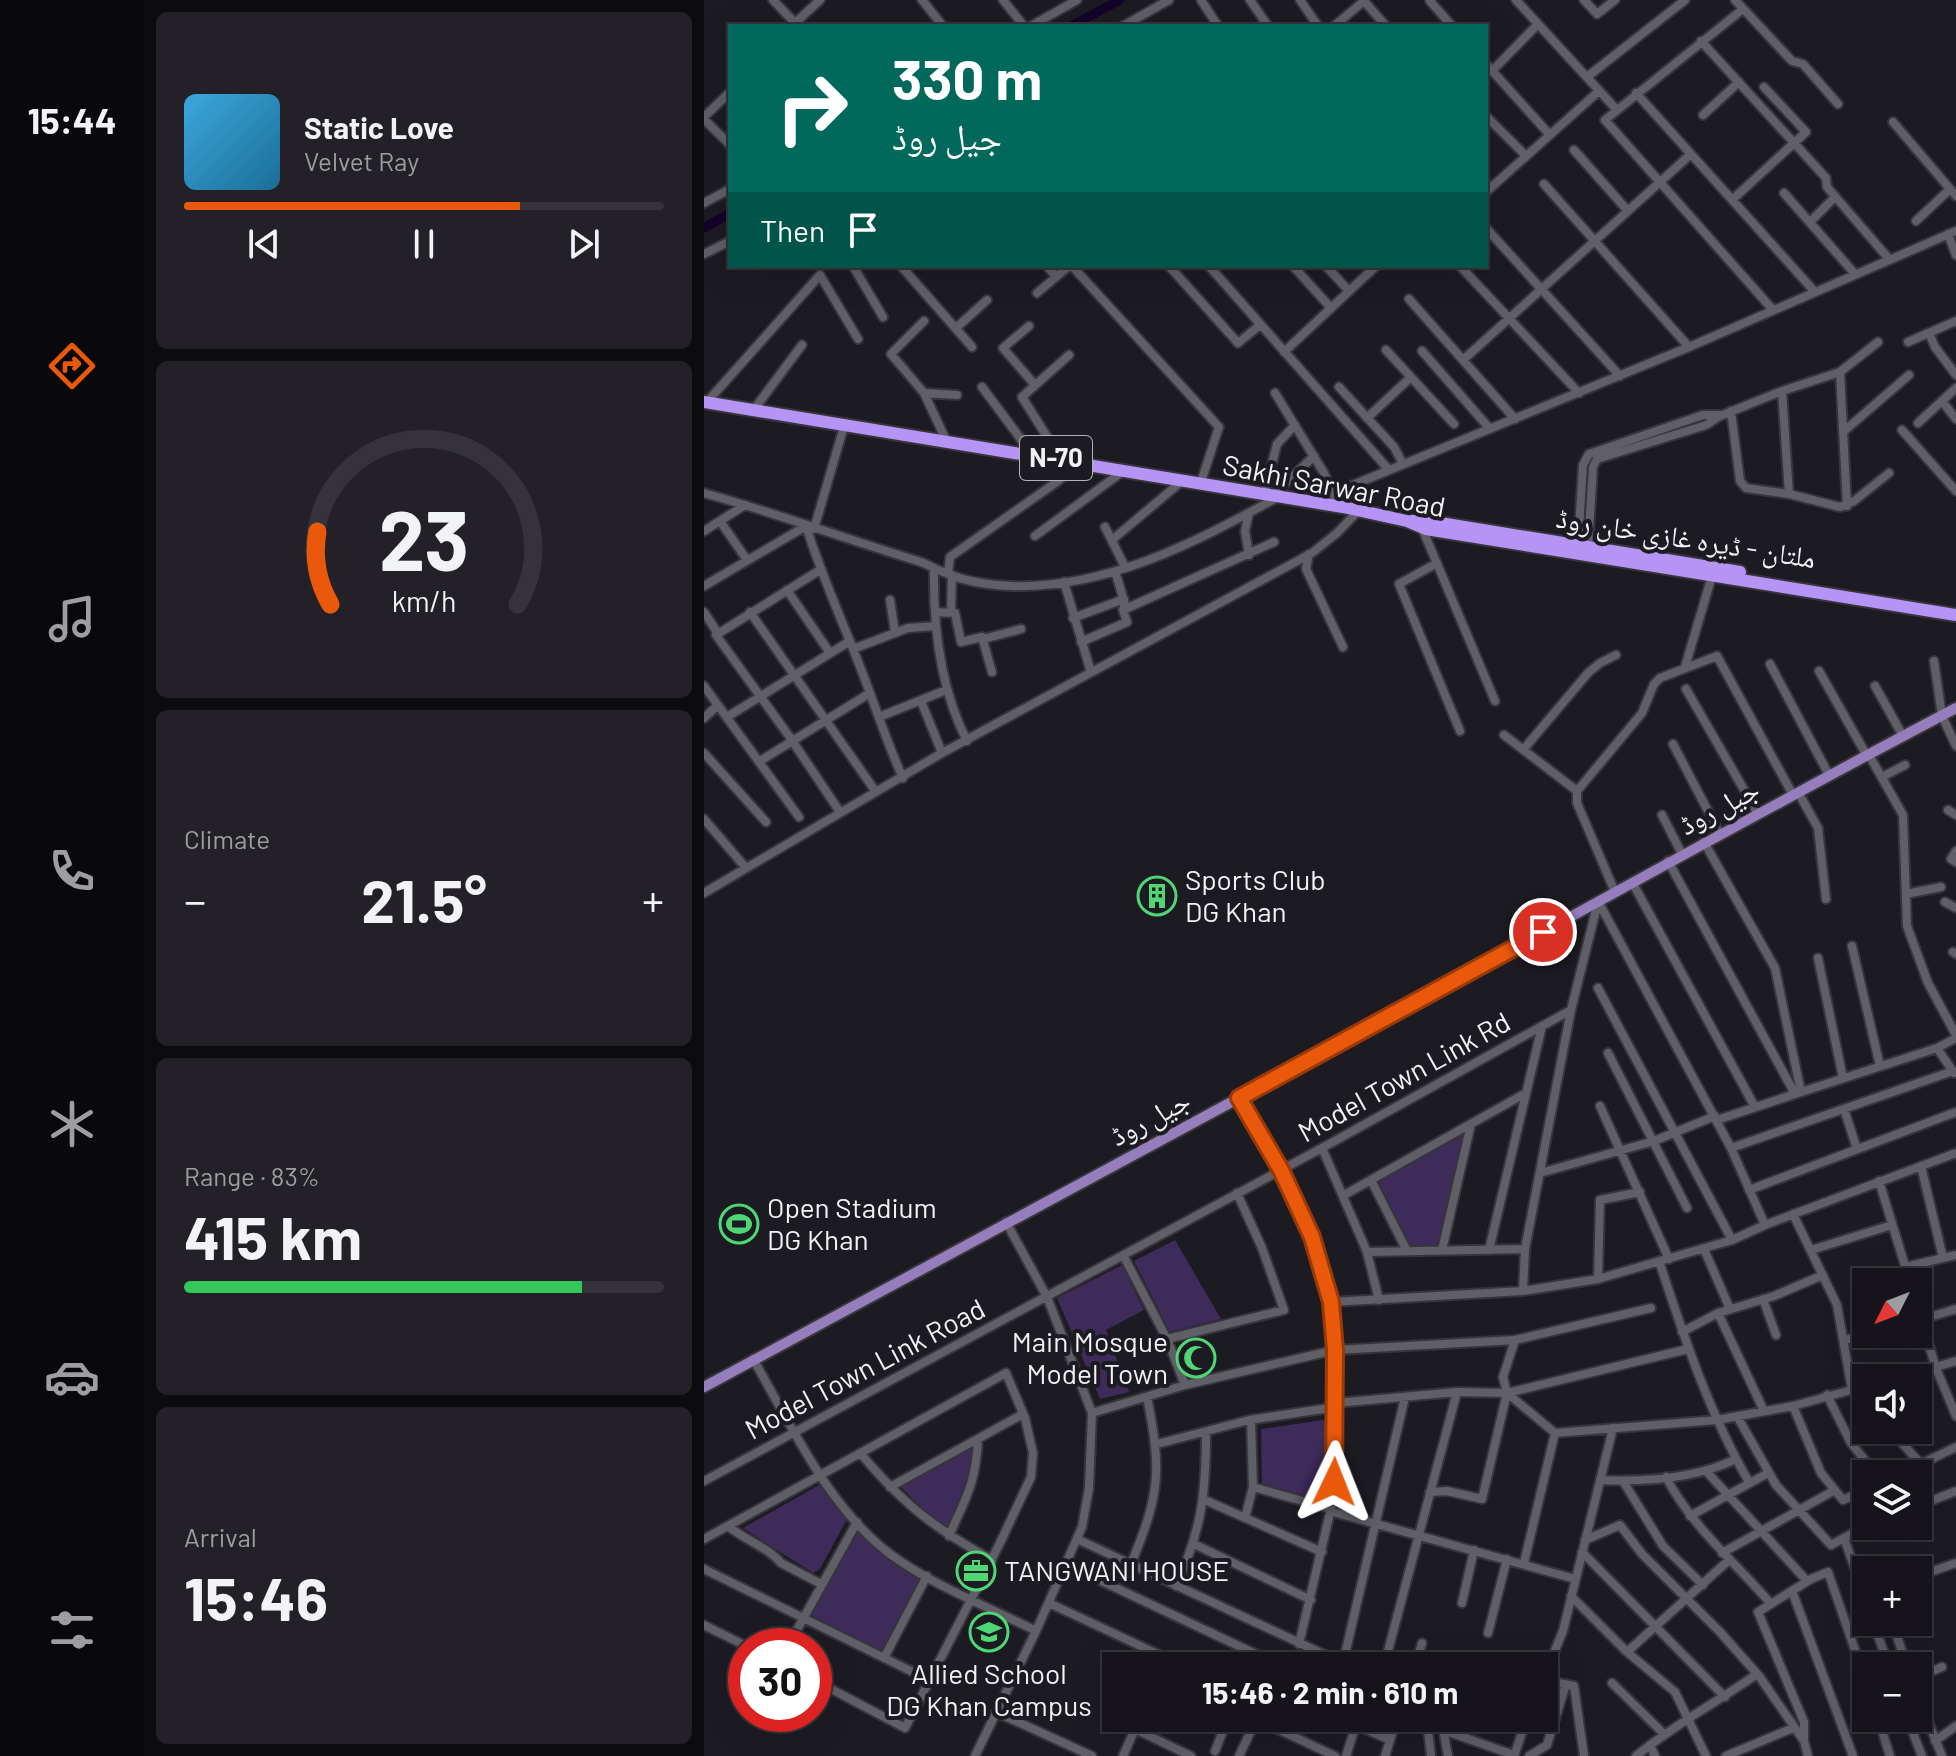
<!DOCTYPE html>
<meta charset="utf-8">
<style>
:root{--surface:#16141a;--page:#232127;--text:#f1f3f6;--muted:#9e9ea2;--line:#353339;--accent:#ea580c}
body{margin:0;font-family:Barlow,"Noto Naskh Arabic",sans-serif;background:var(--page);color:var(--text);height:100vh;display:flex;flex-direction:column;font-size:30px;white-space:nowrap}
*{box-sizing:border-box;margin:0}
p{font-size:26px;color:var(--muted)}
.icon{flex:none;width:44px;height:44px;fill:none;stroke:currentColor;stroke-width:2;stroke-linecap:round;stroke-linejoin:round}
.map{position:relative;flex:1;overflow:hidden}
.sheet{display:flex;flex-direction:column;gap:12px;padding:12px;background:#0c0b0e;width:560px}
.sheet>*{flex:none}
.hud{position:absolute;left:24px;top:24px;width:760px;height:244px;border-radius:0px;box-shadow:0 8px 32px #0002,0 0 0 2px var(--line);background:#00695c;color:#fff;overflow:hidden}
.needle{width:52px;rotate:228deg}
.tools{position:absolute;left:1148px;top:1268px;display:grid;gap:16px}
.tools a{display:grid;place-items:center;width:80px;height:80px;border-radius:0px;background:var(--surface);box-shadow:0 8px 32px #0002,0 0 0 2px var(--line);font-size:40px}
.speed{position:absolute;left:24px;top:1628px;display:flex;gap:16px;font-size:40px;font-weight:700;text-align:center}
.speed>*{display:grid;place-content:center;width:104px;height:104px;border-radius:50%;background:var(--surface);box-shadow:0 8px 32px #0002,0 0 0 2px var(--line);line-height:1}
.speed .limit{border:12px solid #d22;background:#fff;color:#111}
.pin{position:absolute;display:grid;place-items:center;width:68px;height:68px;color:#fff;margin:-34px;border:4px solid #fff;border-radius:50%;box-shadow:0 2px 8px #0007}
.me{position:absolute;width:88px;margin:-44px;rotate:2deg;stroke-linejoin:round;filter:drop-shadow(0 0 6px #0008)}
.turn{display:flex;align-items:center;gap:28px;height:168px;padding:0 32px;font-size:36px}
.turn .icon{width:104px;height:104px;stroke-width:2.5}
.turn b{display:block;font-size:56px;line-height:68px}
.then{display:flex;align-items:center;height:76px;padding:0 32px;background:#0003;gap:16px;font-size:30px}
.big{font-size:60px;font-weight:700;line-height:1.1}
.sheet .tile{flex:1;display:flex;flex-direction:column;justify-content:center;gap:12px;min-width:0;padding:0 28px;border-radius:12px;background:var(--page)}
.sheet .dial{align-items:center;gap:0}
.dial svg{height:208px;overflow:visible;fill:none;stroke:var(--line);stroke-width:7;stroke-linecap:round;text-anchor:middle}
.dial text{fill:var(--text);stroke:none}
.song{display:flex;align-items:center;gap:24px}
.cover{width:96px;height:96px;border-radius:12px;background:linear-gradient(135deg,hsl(200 70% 55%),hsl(200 70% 35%))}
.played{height:8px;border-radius:4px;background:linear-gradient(90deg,var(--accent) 70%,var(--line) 70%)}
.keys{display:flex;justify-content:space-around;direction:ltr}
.heat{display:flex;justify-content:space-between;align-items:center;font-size:44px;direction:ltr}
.charge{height:12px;border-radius:6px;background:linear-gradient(90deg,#34c759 83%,var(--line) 0)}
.trip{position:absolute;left:398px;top:1652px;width:456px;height:80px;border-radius:0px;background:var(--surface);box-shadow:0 8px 32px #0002,0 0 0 2px var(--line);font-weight:700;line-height:80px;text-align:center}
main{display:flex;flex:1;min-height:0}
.tab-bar{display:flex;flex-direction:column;width:144px;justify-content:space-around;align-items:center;background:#09080a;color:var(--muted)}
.tab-bar .icon{width:56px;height:56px}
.tab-bar .selected{color:var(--accent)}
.tab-bar b{font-size:36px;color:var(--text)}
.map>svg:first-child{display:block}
.green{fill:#3d2b5a}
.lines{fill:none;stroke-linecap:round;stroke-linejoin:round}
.canal{stroke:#130229;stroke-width:9}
.minor-casing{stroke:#37353b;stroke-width:12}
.major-casing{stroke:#37353b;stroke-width:14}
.highway-casing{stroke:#37353b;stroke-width:16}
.minor{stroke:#605e66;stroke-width:8}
.major{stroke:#947ebc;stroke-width:10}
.highway{stroke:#b694f5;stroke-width:12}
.route-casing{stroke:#983908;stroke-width:20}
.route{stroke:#ea580c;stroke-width:14}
.labels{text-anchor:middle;stroke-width:8;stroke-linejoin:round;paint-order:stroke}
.shield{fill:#1d1b22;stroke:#b2b1b6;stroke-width:2}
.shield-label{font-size:26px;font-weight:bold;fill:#f2f1f6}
.street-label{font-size:28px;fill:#f2f1f6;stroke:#1d1b22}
.poi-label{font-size:28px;fill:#f2f1f6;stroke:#1d1b22;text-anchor:start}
</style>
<main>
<nav class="tab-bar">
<b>15:44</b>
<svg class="icon selected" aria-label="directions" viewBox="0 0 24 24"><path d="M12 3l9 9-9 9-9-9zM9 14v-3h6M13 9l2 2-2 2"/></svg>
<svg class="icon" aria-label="music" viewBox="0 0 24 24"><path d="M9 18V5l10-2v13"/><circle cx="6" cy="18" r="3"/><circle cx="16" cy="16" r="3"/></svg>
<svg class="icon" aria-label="phone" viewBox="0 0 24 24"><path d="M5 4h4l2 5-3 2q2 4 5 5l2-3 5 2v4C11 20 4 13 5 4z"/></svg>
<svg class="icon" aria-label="climate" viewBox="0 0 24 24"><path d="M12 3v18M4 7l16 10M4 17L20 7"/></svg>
<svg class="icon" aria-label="car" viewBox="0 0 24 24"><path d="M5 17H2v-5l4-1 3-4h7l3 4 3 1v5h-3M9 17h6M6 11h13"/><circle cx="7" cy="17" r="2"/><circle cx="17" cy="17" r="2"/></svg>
<svg class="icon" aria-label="filters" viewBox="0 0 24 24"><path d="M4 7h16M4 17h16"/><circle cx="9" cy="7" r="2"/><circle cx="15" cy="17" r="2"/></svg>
</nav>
<section class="sheet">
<div class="tile">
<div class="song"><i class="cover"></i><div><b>Static Love</b><p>Velvet Ray</p></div></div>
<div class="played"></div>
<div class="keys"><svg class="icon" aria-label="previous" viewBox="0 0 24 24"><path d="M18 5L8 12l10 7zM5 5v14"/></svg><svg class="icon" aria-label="pause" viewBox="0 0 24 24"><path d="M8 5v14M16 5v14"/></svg><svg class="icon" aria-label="next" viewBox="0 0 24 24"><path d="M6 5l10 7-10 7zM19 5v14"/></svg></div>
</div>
<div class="tile dial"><svg viewBox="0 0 100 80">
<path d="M14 69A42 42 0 1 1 86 69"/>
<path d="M14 69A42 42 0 0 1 9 41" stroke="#ea580c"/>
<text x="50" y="56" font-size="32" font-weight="700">23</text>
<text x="50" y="72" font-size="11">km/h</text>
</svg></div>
<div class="tile"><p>Climate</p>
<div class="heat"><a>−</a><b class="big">21.5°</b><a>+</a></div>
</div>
<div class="tile"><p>Range · 83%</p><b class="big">415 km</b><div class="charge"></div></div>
<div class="tile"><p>Arrival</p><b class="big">15:46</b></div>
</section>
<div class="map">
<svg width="1252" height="1756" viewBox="0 0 1252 1756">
<rect width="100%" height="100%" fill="#1d1b22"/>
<path class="green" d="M761,1134L733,1246L705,1249L674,1181Z
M471,1240L517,1319L466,1332L430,1261Z
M418,1265L440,1310L402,1330L425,1392L396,1399L353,1298Z
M626,1419L628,1486L625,1503L558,1487L557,1429Z
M268,1448C268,1479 258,1501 244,1528L222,1512L196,1486Z
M115,1485L143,1519L116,1569L109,1573L39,1528Z
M154,1530L185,1558L216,1579L178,1651L105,1614Z"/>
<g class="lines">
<path class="canal" d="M367,26L416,0
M0,228L26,213"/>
<g class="minor-casing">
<path id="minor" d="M69,0L94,26
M218,0L239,26
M299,0L320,26
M497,0L514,26
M546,0L564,26
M596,0L614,26
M727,0L726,1L748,26
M812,0L912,109
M880,0L893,14L911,0
M1031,0L1088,61L1099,64L1134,104
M1039,9L901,120L1069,310
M91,23L116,0
M327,26L373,0
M419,26L465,0
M630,26L660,1L682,26
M997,41L1122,178L1123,187L1185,259
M782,64L846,135
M788,71L834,24
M883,77L981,0
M932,93L1111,292
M999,115L1035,82
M782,116L822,156
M0,117L26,92
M0,119L26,145
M1189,122L1252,196
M870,150L924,211
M840,184L985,347
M782,192L895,91
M1080,193L1151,274
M1028,200L1102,132L1060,87
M0,203L26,189
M1212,221L1246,189
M1106,222L1131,197
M782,228L916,376
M1244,234L1252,255
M0,254L26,241
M149,266L179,317
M197,266L268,347
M343,266L352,277
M368,266L515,427L496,485
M465,266L534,343L556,325
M505,266L685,470
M589,266L627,308
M622,266L645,291
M756,266L875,393
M333,293L365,266
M705,299L811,419
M220,321L187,354L220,393L242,440
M325,326L299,348L331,385
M252,328L283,300
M1225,333L1231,347L1252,375
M1204,342L1252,321
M682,350L750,424
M718,351L786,429
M580,352L672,266
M759,360L987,154
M1136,372L1143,506
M278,387L328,454
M635,387L690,447L699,464
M1078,391L1085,494
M220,393L253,395
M571,393L620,473L635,507
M1238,401L1252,419
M3,402L116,275L154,339
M51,408L98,345
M1027,411L1036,481L1042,488L1085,494L1136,507L1150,501L1185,473
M663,418L707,377
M1214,423L1252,388
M1198,430L1252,491
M1139,432L1205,375
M357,459L318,397L365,355
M0,493C72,513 142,539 214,561C224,564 232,570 242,573C260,581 287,585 307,586C403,589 492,542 574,497
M560,495L573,444L591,425
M568,496L610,456
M639,507L644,487L985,347L1252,231
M16,521L43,560
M401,527L421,567
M718,528L791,701
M110,529L141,423
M0,531L41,505
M331,536L418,472
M408,540L478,481
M874,545L879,465L885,454L999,415H1015
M884,547L889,467L893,459L1002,425L1016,416L1078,391L1136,372L1174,342
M605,554L602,569L639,647
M545,555L541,531L545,513
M733,563L695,584L756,731
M230,568C229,626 236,688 263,741
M116,570L12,635L85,736L136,812
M244,574L246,557L354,481L372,463
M360,582L387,672
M0,586L102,526C117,574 137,618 155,664C170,702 182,741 199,778
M83,590L126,653
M186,600L191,632
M419,610L570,542
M0,612L13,632
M46,612L172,792
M231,612L251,613L257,642L278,637L288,672
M247,613L248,575
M369,618L420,599
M279,639L317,629
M377,642L423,622L419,610L421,604L411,571
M149,649L204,628L232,626
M1230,661L1238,716L1252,746
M1066,664L1125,775
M981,667L1008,576
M1115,671L1163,756
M0,686L95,817
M1171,686L1199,736
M982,689L1054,814
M217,701L238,753
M23,717L146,641
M175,717L242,690
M0,718L14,705
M800,735L873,791
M969,744L1016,834
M819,750L884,673L896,663L912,655
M0,753L62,822
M1165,755L1199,815L1203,926L1224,983L1252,1035
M56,761L166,693
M1178,777L1201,765
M1094,792L1114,828L1122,899
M1244,810L1252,815
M958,815L978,854
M0,819L42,868
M1000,842L1071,968L1097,1092
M1252,851L1247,859L1252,862
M964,861L1091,1094L1233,1048L1252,1038
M928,882L1051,1107
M911,892L873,803V791L938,713L950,684L956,678L1013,656L1089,795
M0,893L238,753L608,553L633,533L654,511
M1202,894L1237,887
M1241,902L1252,908
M895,903L1027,1148L1061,1225
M1148,946L1176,1066
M1249,952L1252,954
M1114,958L1139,1078
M894,988L1028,1240
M1233,1048L1250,1073
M904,1053L983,1208
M535,1098L577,1170L608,1237L627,1302L632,1403L629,1500L595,1644
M896,1106L965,1259
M1140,1109L1153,1149
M1013,1120L1091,1094
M618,1148L663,1252L675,1300
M1027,1148L1249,1071
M1217,1166L1239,1258
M836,1173L950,1141L1011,1116
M667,1180L703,1251
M1175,1181L1206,1282
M1045,1190L1252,1112
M640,1195L822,1093
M1089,1214L1133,1305L1148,1390
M1000,1249L1026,1309
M738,1250L767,1124
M785,1250L838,1026
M1107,1250L1188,1225
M663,1252L821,1249
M419,1255L463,1339L481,1385
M955,1261C980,1337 1005,1413 1045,1482
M1201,1267L1252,1255
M894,1279L896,1200L936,1192
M819,1291L894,1279L1028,1240L1061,1225L1252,1153
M1059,1299L1072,1335
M627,1302L819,1291L821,1249L867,1010L894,902
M1214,1310L1232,1368L1252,1416
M1014,1313L1060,1411
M1215,1320L1252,1309
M978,1332L1014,1313L1070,1296L1119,1275
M463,1339L580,1310L558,1248L533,1193
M811,1340L947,1308
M1141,1340L1163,1334
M49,1359C88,1426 123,1506 186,1554C228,1585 285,1607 332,1631
M1194,1378L1252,1361
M1123,1395L1147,1443L1172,1474
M632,1403L753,1392L803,1393L984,1349
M1089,1406L1117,1473L1139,1500L1162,1490
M388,1413L481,1385L631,1350L811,1340L799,1377L803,1393L851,1433L1013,1420L1089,1406L1162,1386
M1033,1416L1072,1485L1127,1545L1162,1526
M1186,1430L1217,1464
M453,1444L545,1420L632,1407
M157,1454C200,1505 230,1528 288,1560
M1002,1471L1103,1581
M1196,1474L1252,1447
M962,1477C988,1527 1031,1562 1067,1604
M896,1480C940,1482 991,1479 1032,1459
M0,1481L618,1148L867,1010
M919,1481L959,1546L999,1585
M186,1487L319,1414
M549,1487L627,1509
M726,1492L743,1491L778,1499L803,1393
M501,1500L618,1552
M1214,1506L1252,1491
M626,1511L871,1579
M986,1516L1064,1473
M541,1518L549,1487L547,1420
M24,1526C39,1539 64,1547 77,1563L117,1584
M245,1536C262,1497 272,1483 274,1439
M1140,1538L1162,1600
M0,1539L302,1373L321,1418L329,1453L327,1477L296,1543L201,1728L110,1680
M373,1539L645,1666
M881,1540L916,1525L938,1554L1016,1632L1055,1676L1100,1741
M490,1544L607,1600
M878,1552L1021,1697
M1018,1553L1131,1490
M820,1563L851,1433
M427,1564C456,1494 458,1472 443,1397
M0,1569L225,1680
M1214,1576L1252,1563
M391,1578L577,1666
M472,1586C498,1529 502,1493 502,1432
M1088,1591L1149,1756
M867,1596L923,1652L971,1692L1002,1756
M345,1603L479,1666
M758,1603L770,1550
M1169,1622L1185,1666
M1188,1622L1203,1666
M0,1625L42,1646
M784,1633L803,1559
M84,1646L153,1522
M923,1652L1025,1560
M180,1658L223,1576
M639,1663L701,1397
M680,1666L753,1392
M711,1666L718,1643
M840,1677L859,1631L909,1428
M1214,1677L1238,1667
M840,1680L870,1686L880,1756
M908,1683L960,1734
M1214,1697L1238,1756
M292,1712L388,1756
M493,1718L519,1731L511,1751
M637,1718L686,1740
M737,1718L744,1756
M1174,1718L1186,1756
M1203,1718L1218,1756
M552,1719L631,1756
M431,1729L487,1756
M739,1730L810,1755
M724,1731L727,1756
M1231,1741L1252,1726
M946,1745L951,1756
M271,1756L332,1631L378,1527L385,1488L388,1413L343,1297L302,1222
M419,1756L436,1718
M535,1756L553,1718
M642,1756L652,1725
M681,1756L693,1718
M810,1756L823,1718
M825,1756L843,1745L862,1684
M932,1756C970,1725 1013,1702 1053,1674
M1022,1756L1089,1728
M1104,1756L1100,1741V1722L1054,1612L1107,1579L1124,1572L1162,1682"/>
</g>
<g class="major-casing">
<path id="major" d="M0,1387C178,1289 357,1194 535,1098C775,969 1011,835 1252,708"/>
</g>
<g class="highway-casing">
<path id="highway" d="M0,402L639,507L703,521L722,529L1252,615
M707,521H724L1036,572"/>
</g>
<use href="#minor" class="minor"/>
<use href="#major" class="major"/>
<use href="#highway" class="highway"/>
</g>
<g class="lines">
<g class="route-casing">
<path id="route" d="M630,1482L631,1350L627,1302L608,1237L577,1170L535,1098L839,932"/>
</g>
<use href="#route" class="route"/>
</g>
<defs>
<g id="building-ring" transform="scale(2)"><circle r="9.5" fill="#1d1b22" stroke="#4fd675" stroke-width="1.5"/><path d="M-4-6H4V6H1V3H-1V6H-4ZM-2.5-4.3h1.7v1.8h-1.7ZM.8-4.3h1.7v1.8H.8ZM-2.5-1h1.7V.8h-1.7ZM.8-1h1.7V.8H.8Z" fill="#4fd675"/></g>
<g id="stadium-ring" transform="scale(2)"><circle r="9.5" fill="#1d1b22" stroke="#4fd675" stroke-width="1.5"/><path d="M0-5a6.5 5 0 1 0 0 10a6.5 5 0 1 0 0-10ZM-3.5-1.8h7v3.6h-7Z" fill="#4fd675"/></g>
<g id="mosque-ring" transform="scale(2)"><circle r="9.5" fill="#1d1b22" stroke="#4fd675" stroke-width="1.5"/><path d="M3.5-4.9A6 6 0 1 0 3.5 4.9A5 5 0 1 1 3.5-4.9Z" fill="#4fd675"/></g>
<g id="office-ring" transform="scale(2)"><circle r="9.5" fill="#1d1b22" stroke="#4fd675" stroke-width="1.5"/><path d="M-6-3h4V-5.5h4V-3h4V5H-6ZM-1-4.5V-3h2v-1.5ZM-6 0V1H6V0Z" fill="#4fd675"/></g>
<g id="school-ring" transform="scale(2)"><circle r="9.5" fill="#1d1b22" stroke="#4fd675" stroke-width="1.5"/><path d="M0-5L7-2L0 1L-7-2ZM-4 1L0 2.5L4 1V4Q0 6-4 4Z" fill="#4fd675"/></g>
</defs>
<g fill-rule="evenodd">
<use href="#building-ring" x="453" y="896"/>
<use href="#stadium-ring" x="35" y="1224"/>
<use href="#mosque-ring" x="492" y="1358"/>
<use href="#office-ring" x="272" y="1571"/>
<use href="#school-ring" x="285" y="1632"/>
</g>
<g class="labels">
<rect class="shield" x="316" y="436" width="72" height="44" rx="6"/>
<g class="shield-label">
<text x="352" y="467">N-70</text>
</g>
<g class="street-label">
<text transform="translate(630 486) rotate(11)" y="10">Sakhi Sarwar Road</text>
<text transform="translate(982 538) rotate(9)" y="10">ملتان - ڈیرہ غازی خان روڈ</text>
<text transform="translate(1015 807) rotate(-28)" y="10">جیل روڈ</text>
<text transform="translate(700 1077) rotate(-29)" y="10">Model Town Link Rd</text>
<text transform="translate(446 1118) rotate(-28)" y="10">جیل روڈ</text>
<text transform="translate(161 1369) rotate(-28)" y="10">Model Town Link Road</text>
</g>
<g class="poi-label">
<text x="481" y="890">Sports Club<tspan x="481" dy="32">DG Khan</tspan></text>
<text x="63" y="1218">Open Stadium<tspan x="63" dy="32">DG Khan</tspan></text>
<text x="464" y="1352" text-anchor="end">Main Mosque<tspan x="464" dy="32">Model Town</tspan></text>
<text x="300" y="1581">TANGWANI HOUSE</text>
<text x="285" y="1684" text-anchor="middle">Allied School<tspan x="285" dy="32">DG Khan Campus</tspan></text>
</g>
</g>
</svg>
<div class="tools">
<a><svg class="needle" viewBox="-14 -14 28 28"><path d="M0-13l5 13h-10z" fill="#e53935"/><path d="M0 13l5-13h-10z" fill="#9e9ea2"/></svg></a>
<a><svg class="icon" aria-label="sound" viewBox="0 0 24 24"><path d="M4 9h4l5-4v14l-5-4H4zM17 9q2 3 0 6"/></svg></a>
<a><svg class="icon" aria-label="layers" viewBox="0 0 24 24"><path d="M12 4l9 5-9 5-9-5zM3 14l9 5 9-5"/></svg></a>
<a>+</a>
<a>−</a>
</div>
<div class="speed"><div class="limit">30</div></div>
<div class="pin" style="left:839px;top:932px;background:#d93025"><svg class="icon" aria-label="arrive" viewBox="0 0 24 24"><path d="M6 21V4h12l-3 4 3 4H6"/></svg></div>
<svg class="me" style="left:630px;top:1482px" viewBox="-20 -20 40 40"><path d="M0-17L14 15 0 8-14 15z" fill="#ea580c" stroke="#fff" stroke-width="4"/></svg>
<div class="trip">15:46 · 2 min · 610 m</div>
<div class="hud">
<div class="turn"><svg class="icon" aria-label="right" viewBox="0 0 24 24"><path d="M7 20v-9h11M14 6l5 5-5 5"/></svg><div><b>330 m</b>جیل روڈ</div></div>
<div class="then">Then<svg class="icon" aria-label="arrive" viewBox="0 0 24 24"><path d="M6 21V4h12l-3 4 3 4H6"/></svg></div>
</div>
</div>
</main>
